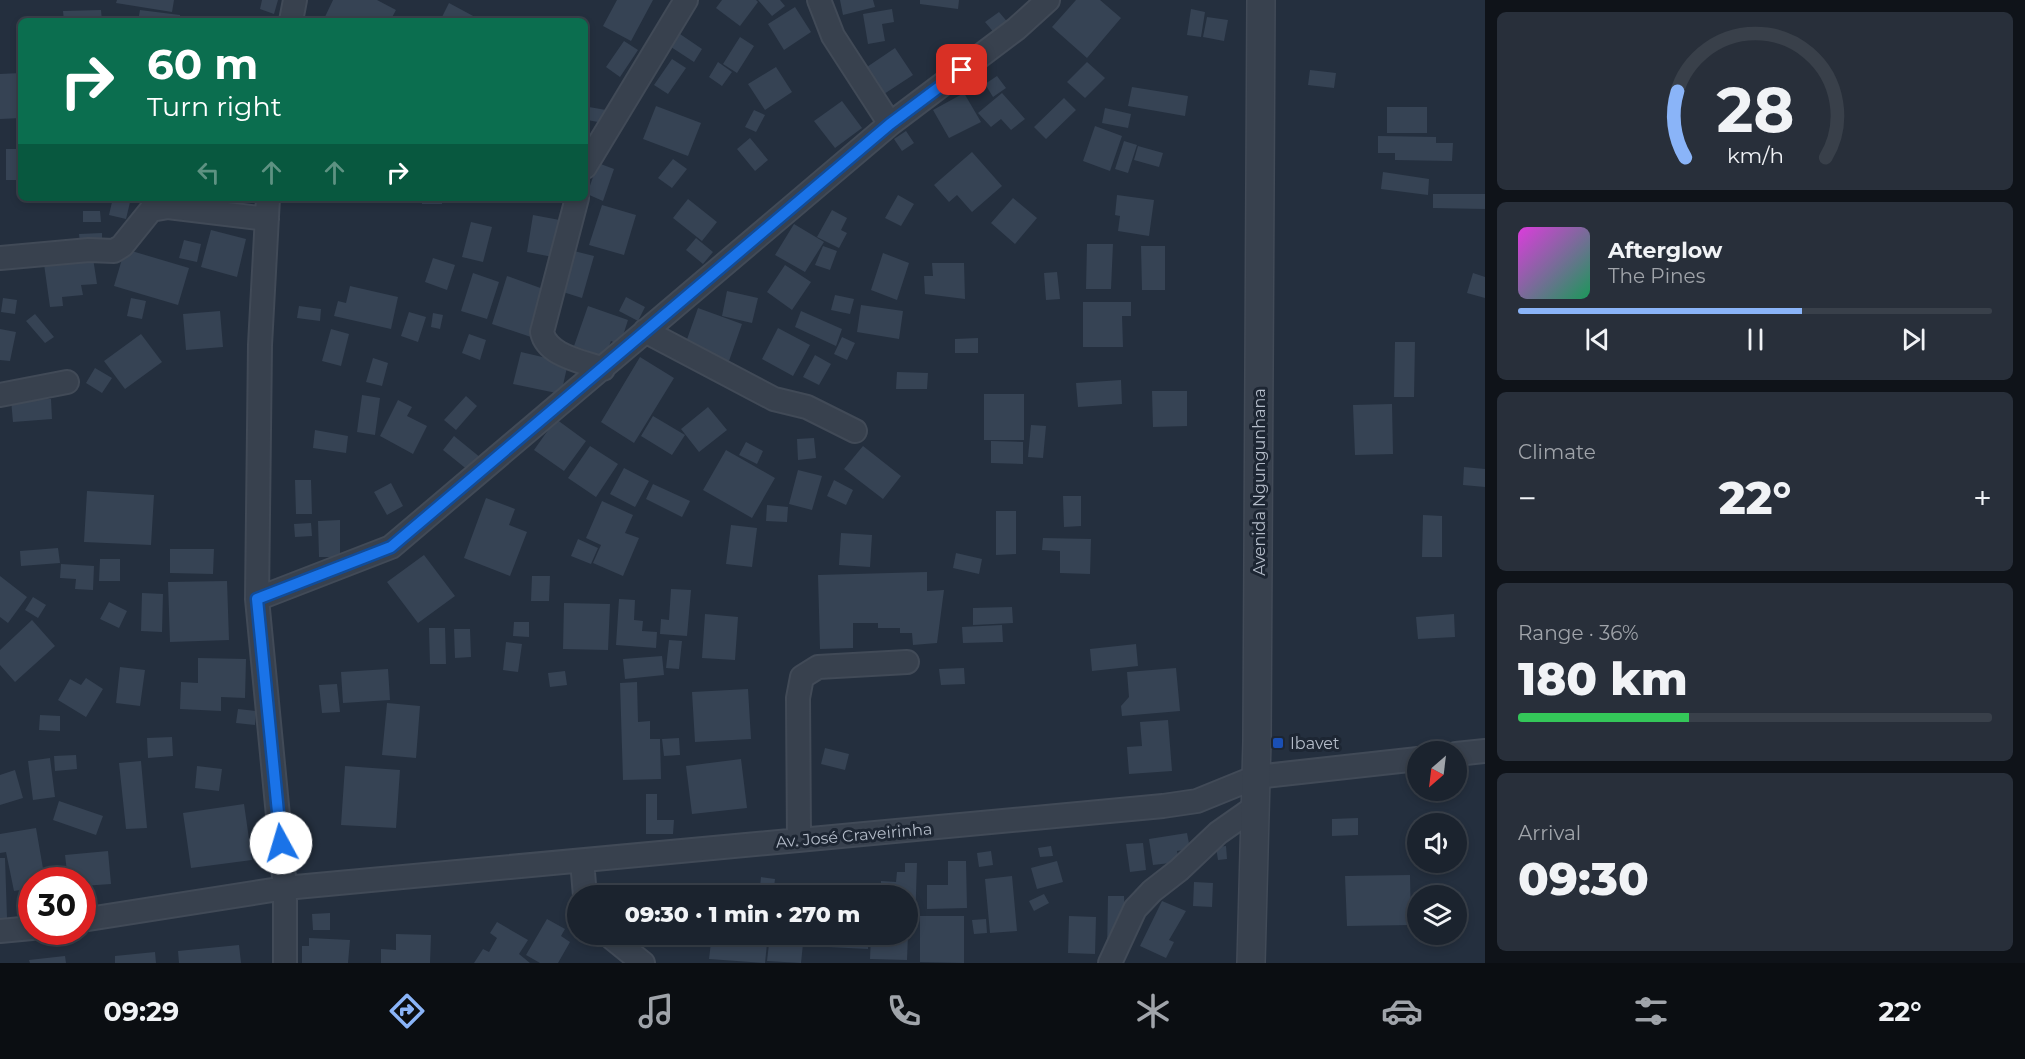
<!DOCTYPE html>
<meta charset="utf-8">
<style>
:root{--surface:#1b232e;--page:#282f3a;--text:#f1f3f6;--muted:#a0a4aa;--line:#39404a;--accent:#8ab4f8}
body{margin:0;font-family:Montserrat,sans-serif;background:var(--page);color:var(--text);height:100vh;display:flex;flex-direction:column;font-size:22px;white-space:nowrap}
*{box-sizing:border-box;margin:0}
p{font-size:20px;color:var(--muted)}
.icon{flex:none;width:33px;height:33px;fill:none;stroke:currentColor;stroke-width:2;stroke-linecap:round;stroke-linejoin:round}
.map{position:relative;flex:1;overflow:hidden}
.side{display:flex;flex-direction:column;gap:12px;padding:12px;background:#0f1319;width:540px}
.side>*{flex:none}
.banner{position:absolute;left:18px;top:18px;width:570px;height:183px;border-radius:9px;box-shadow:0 3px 9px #0003,0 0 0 2px var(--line);background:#0b6e4f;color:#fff;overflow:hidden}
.needle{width:39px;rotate:208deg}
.tools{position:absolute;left:1407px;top:741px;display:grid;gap:12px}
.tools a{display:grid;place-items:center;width:60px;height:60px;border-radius:50%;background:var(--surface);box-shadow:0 3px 9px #0003,0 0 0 2px var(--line);font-size:30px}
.speed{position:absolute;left:18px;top:867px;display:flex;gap:12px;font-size:30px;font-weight:700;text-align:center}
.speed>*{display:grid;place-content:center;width:78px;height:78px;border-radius:50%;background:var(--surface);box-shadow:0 3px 9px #0003,0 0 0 2px var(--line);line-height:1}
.speed .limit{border:9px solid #d22;background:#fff;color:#111}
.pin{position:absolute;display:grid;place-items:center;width:51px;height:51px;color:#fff;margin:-26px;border-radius:12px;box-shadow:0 3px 9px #0006}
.me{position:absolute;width:66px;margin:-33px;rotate:354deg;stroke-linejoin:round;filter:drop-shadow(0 0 4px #0008)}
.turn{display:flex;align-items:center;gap:21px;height:126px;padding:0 30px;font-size:27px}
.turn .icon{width:78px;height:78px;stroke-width:2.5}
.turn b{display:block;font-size:42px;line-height:51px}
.lanes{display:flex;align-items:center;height:57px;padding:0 30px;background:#0003;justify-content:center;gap:30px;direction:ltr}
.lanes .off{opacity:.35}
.big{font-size:45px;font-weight:800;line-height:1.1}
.side .card{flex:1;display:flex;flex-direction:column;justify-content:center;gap:9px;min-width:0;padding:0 21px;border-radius:9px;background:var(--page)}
.side .dial{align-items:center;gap:0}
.dial svg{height:156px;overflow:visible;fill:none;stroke:var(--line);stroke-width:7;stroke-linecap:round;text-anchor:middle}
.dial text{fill:var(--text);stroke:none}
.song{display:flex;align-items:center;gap:18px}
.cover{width:72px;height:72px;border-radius:9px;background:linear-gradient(135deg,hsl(300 70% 55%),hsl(150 70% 35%))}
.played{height:6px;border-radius:3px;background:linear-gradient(90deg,var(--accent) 60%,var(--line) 60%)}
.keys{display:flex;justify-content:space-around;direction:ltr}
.heat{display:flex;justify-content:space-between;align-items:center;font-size:33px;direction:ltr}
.charge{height:9px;border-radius:4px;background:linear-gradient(90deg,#34c759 36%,var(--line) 0)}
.trip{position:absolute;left:567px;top:885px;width:351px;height:60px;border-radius:30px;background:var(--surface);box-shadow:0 3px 9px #0003,0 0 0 2px var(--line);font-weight:800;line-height:60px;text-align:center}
.tabs{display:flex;height:96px;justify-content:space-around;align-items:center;background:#0b0e12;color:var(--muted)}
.tabs .icon{width:42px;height:42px}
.tabs .current{color:var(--accent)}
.tabs b{font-size:27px;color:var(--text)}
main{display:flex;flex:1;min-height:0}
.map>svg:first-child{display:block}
.building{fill:#364354}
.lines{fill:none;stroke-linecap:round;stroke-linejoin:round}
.minor-casing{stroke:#414a57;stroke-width:26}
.tertiary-casing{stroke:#414a57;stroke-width:30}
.minor{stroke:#38414e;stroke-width:22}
.tertiary{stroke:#38414e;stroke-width:27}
.route-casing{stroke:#114b97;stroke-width:15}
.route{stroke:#1a73e8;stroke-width:10}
.transit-dot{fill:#1a4fb4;stroke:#1d2633;stroke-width:2}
.labels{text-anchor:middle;stroke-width:6;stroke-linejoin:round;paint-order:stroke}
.street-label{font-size:16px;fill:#b4bcc9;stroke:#1d2633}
.poi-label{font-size:16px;fill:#b4bcc9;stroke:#1d2633;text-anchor:start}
</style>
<main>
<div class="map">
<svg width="1485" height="963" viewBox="0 0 1485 963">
<rect width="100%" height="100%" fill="#242f3e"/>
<path class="building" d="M117,0H174L172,12L116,3Z
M262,0H278L274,14L260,9Z
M333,0H377L396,10L390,21H323Z
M617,0H653L631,41L603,26Z
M722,0H756L758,2L740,26L716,8Z
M758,0H780L785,6L772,16Z
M840,0H873L875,7L843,15Z
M920,0H959L958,9L920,4Z
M1076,0H1100L1121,18L1087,58L1052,27Z
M449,3L475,17L473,21H440Z
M795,7L811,32L784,50L768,24Z
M892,9L894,22L882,24L885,41L868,44L863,14Z
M1191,9L1205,12L1201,37L1187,35Z
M101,10L102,21H64L63,11Z
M140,10L180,15V21H138Z
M999,12L1010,25L996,35L985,22Z
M1207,17L1228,20L1224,41L1203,37Z
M680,34L702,49L694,62L671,47Z
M740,37L754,46L737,73L723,64Z
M624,41L638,50L620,77L606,67Z
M895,48L913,75L881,96L864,69Z
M672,59L686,68L668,94L654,85Z
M718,62L732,72L722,86L709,77Z
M1087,62L1105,78L1085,98L1067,82Z
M776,67L792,92L765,110L748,84Z
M1310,70L1336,73L1334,88L1308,85Z
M21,73V118L0,119V74Z
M997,76L1006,88L993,97L985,84Z
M1132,87L1188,96L1185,116L1128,106Z
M964,93L981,122L949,138L933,110Z
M1002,93L1025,119L1011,130L1001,119L991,127L978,113Z
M1064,98L1076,110L1046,139L1034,127Z
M842,101L862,128L835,148L814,121Z
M656,106L701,123L688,156L643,139Z
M589,107L606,110L604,123L587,120Z
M1387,107H1427V133H1387Z
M1105,108L1131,114L1128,128L1102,123Z
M754,110L765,115L756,132L745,127Z
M1095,126L1122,136L1110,171L1083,161Z
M906,131L914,143L902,151L894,139Z
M1378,136L1436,137V143H1453L1452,161L1395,160V153H1378Z
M750,138L768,160L755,171L737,149Z
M1124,141L1137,145L1128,173L1115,169Z
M1138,146L1163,153L1159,167L1134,160Z
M6,149H21V180H6Z
M972,152L1002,186L972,212L957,195L949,202L934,185Z
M673,159L687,169L672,188L658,178Z
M598,163L614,169L603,201L587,194Z
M1383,172L1429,179L1428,195L1381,189Z
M1433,194H1485V209L1433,208Z
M898,195L914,204L901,226L885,218Z
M1117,195L1154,200L1149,236L1118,231L1120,216L1115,215Z
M100,198H131L126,219L109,215L112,202Z
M422,198H442V204H422Z
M1013,198L1037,218L1015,244L991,223Z
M688,199L717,222L702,241L673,218Z
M602,205L636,215L624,255L589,245Z
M832,210L847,218L841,230L847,233L839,248L817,237Z
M83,211H100L101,222H83Z
M533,215L565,221L558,258L527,252Z
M471,222L492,227L483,262L462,257Z
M794,224L824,242L805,272L775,255Z
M211,230L246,239L237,277L201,267Z
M102,233V244H80L79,234Z
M696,238L713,252L703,264L686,250Z
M184,240L201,244L197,262L179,258Z
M1087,244H1113L1111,289H1086Z
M823,246L837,251L830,270L815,265Z
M1141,246H1165V290H1142Z
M125,249L189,268L178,305L114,286Z
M574,251L594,256L582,298L563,292Z
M883,253L909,263L897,300L871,290Z
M93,258L97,284L81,285L83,295L62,297L63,306L50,307L44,264Z
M433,258L455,265L447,290L425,282Z
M932,263H964L965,299L925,294L924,276H933Z
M785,265L811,282L792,310L767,292Z
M1057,272L1060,299L1046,300L1044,273Z
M473,273L499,282L487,319L461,311Z
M1473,273L1485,277V298L1467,293Z
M507,276L546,290L531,337L492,324Z
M350,286L398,297L391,329L334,316L338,301L346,303Z
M727,291L758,298L752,323L722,316Z
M835,295L854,299L850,314L831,310Z
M626,297L645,307L638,321L619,311Z
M3,298L17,300L15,314L1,312Z
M131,298L146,301L142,319L127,316Z
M1083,302H1131V316H1122L1123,347H1083Z
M861,305L903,311L899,339L857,332Z
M299,306L321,309L320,321L297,318Z
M588,306L628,320L620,345L611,341L605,357L574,346Z
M698,308L742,324L729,361L685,345Z
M220,311L223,347L186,350L183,314Z
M801,311L842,329L836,346L795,327Z
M409,312L426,317L418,342L401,336Z
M433,313L443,315L440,329L431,327Z
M35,314L54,337L45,343L26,321Z
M778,328L810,345L793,376L762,359Z
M0,329L16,332L10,361L0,360Z
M331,329L349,334L341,366L322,361Z
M141,334L162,362L125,389L104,361Z
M469,334L486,340L480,360L462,353Z
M842,337L855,343L847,360L834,354Z
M978,338V353H955V339Z
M1395,342H1415L1414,397H1394Z
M521,352L568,363L561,394L513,384Z
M815,355L831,364L819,385L803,377Z
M640,357L674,378L634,443L601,422Z
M373,358L388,363L382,386L366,382Z
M95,368L112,378L102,393L86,383Z
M897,372L928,373L927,389H896Z
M1121,380L1122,404L1078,407L1076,383Z
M1152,391H1187V426L1153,427Z
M984,394H1024V440H984Z
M362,395L380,398L375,435L357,432Z
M466,396L477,406L456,430L444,420Z
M51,399L52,419L13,422L11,400Z
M398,400L412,407L407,416L427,426L413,454L380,436Z
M1392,404L1393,454L1355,455L1353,405Z
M708,407L727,430L699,452L681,429Z
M653,416L685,435L672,455L641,436Z
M556,419L586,441L564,471L534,450Z
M1031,425L1046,426L1043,458L1028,457Z
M315,430L348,436L346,453L313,448Z
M454,436L481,458L469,471L443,450Z
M814,438L816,458L798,460L797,439Z
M991,441L1023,442V464L991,463Z
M746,442L763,451L757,464L739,455Z
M590,446L618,464L596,497L568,478Z
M863,446L901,476L883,499L844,469Z
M726,450L775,478L752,518L703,490Z
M1464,467L1485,469V487L1463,485Z
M624,468L649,481L635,507L610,494Z
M798,470L822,476L812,510L789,504Z
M295,480H311L312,514H296Z
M834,480L853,490L846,505L827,496Z
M391,483L403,506L387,515L374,492Z
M653,484L690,501L682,517L646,499Z
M87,491L154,495L151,545L84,542Z
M1063,496H1081V526L1064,527Z
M486,498L515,509L509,525L527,532L510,576L464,558Z
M602,501L633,515L625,533L639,538L623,576L593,563L601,545L586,538Z
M767,505L788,507L787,522L766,521Z
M996,511H1016V554L996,555Z
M1423,515L1442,516V557H1422Z
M340,520V557H319L318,521Z
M311,523L312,536L295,537L294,524Z
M731,525L757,528L752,567L726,564Z
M841,533L872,535L870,567L839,565Z
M1043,538L1091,539L1090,574L1060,573V551L1042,550Z
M578,539L598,548L591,564L571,556Z
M58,548L60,563L21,566L20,551Z
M170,549H214L213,574L170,573Z
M956,553L982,559L979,574L953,568Z
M424,555L455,596L418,623L387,582Z
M100,559H120V581H99Z
M61,564L94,566L93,590L75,589L76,579L60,578Z
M927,572V591L944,590L937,643L913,645L912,633H900V628H878V623H853V648L820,649L818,575Z
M0,576L27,597L8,623L0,617Z
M532,576H550L549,601H531Z
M227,581L229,640L170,642L168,582Z
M671,589L691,590L687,636L660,634L661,619L669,620Z
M142,593L163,594L162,632L141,631Z
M33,597L46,605L38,618L25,610Z
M619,599L635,600L634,620L643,621L642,631L657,632L656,648L616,645Z
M109,602L127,611L119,628L100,619Z
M564,603L610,604L608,650L563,649Z
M1012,607L1013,623L973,625V608Z
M705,614L738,617L735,660L702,658Z
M1454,614L1455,637L1418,639L1416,617Z
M32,620L55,646L15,682L0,665V650Z
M514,622H529V637L513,636Z
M1002,625L1003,642L963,643L962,627Z
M429,628H445L446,664H430Z
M454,629H470L471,657L455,658Z
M669,640L682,641L679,669L666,668Z
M506,642L522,644L518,672L503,670Z
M1136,644L1138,666L1092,671L1090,649Z
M662,656L664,675L625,679L623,659Z
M198,658L246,659L245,698L221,697V711L180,709L181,682L198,683Z
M120,667L145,670L140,706L116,703Z
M964,668L965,684L941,685L939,669Z
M1176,668L1180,711L1122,716L1121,706L1129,697L1127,672Z
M388,669L390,700L343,703L341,672Z
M565,671L567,685L550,687L548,673Z
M86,678L103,689L86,717L58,700L70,679L81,685Z
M637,682L638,722L650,721V739H660L661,779L623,780L620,683Z
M337,684L340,712L322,713L319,685Z
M748,689L751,739L695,742L692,692Z
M387,703L420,706L416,758L382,755Z
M238,709L256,711L255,725L236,723Z
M40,715L60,716V731L39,730Z
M1168,720L1172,771L1129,774L1127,747L1142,746L1140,722Z
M172,737L173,756L148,758L147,738Z
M679,738L680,755L664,756L662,739Z
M825,748L849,754L845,770L821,764Z
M76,755L77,769L55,771L54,756Z
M50,758L55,797L33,800L28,761Z
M741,759L747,808L692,814L686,766Z
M141,761L147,828L126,829L119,763Z
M197,766L222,769L219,791L195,788Z
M345,766L400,770L396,828L341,825Z
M15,770L23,798L0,805V775Z
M646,794H657V820H674L673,834H646Z
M59,801L103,816L96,835L53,820Z
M244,804L252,860L191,868L183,813Z
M1358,818V835L1332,836V819Z
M36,828L45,880H32V888L14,891L6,852L0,853V834Z
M1187,833L1190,849L1177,851L1179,862L1153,865L1149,839Z
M1143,843L1146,870L1130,872L1126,844Z
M1051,846L1053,856L1040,857L1038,848Z
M1226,846L1227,859L1218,860L1216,847Z
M108,851L111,884L82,886V880H68L65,855Z
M991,851L993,865L979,867L977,853Z
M0,858H5L7,918H0Z
M948,861H966L967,908L927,909V885H948Z
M1057,861L1063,882L1037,889L1031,868Z
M905,863H917L915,924H908V896H881V881L896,882L897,872H905Z
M1410,875L1411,925L1347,926L1345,876Z
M1012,876L1017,931L990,933L985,879Z
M761,877L775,879L773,896H759Z
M1194,882L1213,883L1212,907L1193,906Z
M779,884L810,888L809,896H777Z
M644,889L665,890L664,896H643Z
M831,889L852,890V896H830Z
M1044,894L1049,903L1034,911L1029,901Z
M1108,896H1124L1125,916L1107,954Z
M1162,901L1186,911L1169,940L1174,942L1166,958L1140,946Z
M330,913V930H313L312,914Z
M920,916H964V963L920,962Z
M1069,916L1096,917L1095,954L1068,953Z
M547,919L565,929L561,936L570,942L558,963H540L526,955Z
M986,919L987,933L974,934L972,920Z
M497,922L528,940L519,954L530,963H474L483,949L489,952L497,938L490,933Z
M396,934L431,935L430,963H381V949L396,950Z
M639,934H677L676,944L639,940Z
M712,934H768L765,963L709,959Z
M804,934L801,963L767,961L770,935Z
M829,934H868V949L828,947Z
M871,934H908L907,960L870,959Z
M309,938L350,940L348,963H302V946H309Z
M239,945L241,963H179L178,951Z
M155,952L156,963H115V956Z
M65,956L66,963H30L29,960Z"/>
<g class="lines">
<g class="minor-casing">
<path id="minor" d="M819,0L833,36L890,124
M291,21L295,0
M585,167L686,0
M268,198L260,345L257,599L285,888V963
M577,198L542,332C547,356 582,361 603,369
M0,258L89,250L114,251L122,246L151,210L168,207L267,219
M645,331L774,399L807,407L855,431
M0,395L67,382
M257,599L391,547L890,124L1016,29L1048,0
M1456,754L1485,751
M799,840L798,698L802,677L818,667L907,662
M582,861L585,896
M82,920L285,888L1163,806L1197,801L1256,777L1418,759
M0,931L32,928
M607,934L643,963
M1110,963L1135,909L1152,891L1179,870L1218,833L1255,807"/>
</g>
<g class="tertiary-casing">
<path id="tertiary" d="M1251,963L1257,741L1261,0"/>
</g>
<use href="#minor" class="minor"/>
<use href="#tertiary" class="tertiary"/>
</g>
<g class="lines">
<g class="route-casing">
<path id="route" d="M281,843L257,599L391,547L890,124L962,70"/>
</g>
<use href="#route" class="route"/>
</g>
<rect class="transit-dot" x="1272" y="737" width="12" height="12" rx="3"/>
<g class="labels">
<g class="street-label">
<text transform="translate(1259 482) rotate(-90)" y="6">Avenida Ngungunhana</text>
<text transform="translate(854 835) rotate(-5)" y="6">Av. José Craveirinha</text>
</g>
<g class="poi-label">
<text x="1290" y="749">Ibavet</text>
</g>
</g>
</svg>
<div class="tools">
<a><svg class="needle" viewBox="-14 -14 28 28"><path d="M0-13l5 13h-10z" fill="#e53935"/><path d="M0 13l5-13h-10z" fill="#a0a4aa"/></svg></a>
<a><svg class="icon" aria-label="sound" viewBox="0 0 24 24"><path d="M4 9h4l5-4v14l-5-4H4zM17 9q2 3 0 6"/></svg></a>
<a><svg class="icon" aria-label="layers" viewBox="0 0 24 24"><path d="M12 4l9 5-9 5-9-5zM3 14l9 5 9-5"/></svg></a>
</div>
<div class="speed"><div class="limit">30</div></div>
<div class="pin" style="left:962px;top:70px;background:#d93025"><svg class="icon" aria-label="arrive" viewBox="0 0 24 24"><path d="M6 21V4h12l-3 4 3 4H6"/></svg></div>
<svg class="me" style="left:281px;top:843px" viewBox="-20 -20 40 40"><circle r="19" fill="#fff"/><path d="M0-13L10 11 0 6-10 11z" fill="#1a73e8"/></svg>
<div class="trip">09:30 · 1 min · 270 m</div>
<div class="banner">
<div class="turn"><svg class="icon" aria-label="right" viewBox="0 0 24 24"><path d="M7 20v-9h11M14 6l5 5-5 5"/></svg><div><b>60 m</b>Turn right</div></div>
<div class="lanes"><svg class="icon off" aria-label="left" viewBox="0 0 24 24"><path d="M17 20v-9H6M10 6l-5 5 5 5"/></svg><svg class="icon off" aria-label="ahead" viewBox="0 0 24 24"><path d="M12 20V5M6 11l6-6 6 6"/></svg><svg class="icon off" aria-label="ahead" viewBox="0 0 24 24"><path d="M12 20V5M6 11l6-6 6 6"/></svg><svg class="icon" aria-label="right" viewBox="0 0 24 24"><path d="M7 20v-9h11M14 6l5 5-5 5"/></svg></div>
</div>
</div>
<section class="side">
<div class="card dial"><svg viewBox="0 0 100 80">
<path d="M14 69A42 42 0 1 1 86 69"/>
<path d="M14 69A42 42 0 0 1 10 35" stroke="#8ab4f8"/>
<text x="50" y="56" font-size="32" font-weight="700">28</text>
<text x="50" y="72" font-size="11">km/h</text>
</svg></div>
<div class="card">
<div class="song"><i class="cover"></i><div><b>Afterglow</b><p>The Pines</p></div></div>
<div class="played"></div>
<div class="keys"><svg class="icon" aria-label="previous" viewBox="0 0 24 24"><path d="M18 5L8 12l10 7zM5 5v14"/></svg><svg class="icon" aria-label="pause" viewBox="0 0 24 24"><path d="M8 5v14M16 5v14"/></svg><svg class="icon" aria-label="next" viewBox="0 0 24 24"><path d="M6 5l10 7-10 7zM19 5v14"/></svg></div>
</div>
<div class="card"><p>Climate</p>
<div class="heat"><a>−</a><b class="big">22°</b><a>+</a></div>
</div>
<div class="card"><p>Range · 36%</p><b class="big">180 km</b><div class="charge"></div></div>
<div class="card"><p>Arrival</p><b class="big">09:30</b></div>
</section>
</main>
<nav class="tabs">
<b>09:29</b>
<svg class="icon current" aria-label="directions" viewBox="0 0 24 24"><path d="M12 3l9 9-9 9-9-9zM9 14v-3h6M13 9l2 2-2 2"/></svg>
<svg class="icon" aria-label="music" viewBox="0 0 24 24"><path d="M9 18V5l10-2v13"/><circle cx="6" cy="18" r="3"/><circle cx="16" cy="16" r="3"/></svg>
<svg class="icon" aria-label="phone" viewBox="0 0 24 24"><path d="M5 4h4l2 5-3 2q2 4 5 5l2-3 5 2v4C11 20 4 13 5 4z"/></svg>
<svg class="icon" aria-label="climate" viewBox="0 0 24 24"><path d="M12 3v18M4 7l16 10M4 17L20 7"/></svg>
<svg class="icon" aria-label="car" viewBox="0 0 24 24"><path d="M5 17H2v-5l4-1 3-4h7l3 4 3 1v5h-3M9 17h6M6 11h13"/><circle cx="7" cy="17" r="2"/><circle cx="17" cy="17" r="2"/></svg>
<svg class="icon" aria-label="filters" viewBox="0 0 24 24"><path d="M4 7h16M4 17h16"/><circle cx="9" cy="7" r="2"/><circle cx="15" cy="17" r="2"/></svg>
<b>22°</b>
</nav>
